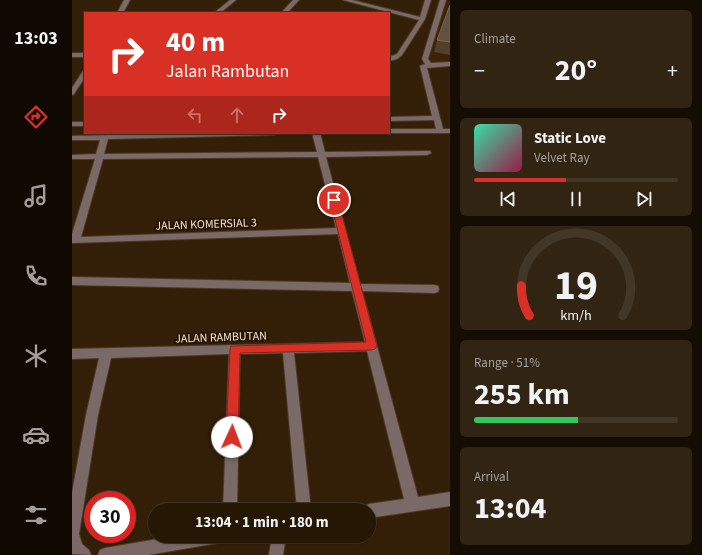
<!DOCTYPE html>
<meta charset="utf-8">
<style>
:root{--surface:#261705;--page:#322413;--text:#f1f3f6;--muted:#a49f9a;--line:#423627;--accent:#d93025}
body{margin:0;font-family:"Source Sans 3",sans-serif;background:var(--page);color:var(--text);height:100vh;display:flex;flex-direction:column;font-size:15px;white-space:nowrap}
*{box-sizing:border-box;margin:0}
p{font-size:13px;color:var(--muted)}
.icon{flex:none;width:22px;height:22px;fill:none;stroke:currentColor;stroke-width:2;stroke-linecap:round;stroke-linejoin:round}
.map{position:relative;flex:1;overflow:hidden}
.sheet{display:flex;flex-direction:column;gap:10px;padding:10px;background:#150d03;width:252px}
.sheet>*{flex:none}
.top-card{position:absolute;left:12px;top:12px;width:306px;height:122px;border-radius:0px;box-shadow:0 1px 3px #0004,0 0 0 1px var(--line);background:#d93025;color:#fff;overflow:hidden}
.speed{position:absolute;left:12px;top:491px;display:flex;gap:8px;font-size:20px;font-weight:700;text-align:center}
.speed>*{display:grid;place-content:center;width:52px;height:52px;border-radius:50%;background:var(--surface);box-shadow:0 1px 3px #0004,0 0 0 1px var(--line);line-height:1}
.speed .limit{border:6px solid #d22;background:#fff;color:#111}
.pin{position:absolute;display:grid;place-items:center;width:34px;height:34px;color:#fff;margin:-17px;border:2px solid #fff;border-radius:50%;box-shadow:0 1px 4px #0007}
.me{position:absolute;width:44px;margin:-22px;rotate:2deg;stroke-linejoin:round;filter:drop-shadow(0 0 3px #0008)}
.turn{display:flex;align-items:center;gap:14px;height:84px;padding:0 16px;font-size:18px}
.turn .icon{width:52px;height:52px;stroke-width:2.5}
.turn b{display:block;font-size:28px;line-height:34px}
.lanes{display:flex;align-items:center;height:38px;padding:0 16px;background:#0003;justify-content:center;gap:20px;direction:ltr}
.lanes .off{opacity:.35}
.big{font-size:30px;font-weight:700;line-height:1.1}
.sheet .card{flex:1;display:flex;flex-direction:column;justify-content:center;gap:6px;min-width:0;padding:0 14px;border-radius:6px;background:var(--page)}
.sheet .dial{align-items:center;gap:0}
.dial svg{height:104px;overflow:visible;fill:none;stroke:var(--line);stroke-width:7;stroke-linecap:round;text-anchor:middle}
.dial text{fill:var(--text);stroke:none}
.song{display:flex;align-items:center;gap:12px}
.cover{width:48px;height:48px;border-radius:6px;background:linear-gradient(135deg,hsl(160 70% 55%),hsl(340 70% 35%))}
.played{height:4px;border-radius:2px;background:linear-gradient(90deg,var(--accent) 45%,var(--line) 45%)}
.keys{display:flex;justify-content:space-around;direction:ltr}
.heat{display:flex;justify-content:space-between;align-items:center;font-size:22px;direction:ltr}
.charge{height:6px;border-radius:3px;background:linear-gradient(90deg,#34c759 51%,var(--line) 0)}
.trip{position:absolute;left:76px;top:503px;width:228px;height:40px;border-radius:20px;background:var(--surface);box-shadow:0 1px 3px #0004,0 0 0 1px var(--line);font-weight:700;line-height:40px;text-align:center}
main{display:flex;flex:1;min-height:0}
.dock{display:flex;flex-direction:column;width:72px;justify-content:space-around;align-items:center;background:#0f0902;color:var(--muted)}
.dock .icon{width:28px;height:28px}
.dock .current{color:var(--accent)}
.dock b{font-size:18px;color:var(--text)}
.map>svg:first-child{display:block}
.built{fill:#3b2204}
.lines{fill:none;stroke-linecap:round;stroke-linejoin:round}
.minor-casing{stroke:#4d3a24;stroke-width:2}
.minor{fill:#7a6966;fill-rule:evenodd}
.wall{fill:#513f2c}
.building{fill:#62513e;stroke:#786856}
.route{fill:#d93025;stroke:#8d1f18}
.labels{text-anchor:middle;stroke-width:4;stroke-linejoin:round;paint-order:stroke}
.street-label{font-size:12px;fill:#f0e2d5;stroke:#291500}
</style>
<main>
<nav class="dock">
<b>13:03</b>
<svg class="icon current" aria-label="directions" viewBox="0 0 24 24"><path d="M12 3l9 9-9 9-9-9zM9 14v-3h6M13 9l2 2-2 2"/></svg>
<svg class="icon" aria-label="music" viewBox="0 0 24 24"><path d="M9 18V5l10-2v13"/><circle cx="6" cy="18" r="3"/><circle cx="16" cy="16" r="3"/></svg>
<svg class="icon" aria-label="phone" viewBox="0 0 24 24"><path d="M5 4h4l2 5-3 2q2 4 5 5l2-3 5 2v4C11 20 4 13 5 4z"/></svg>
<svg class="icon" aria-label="climate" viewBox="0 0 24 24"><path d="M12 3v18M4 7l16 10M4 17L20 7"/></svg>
<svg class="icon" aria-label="car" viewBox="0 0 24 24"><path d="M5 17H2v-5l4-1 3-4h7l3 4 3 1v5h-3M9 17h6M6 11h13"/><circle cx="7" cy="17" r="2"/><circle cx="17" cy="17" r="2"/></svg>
<svg class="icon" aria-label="filters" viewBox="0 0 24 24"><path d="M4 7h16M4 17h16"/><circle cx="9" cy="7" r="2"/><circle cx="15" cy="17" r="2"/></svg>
</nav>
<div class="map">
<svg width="378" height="555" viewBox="0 0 378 555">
<rect width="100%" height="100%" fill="#331f07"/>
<path class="built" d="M373,1L378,2V65L361,66L355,58Z"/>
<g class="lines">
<g class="minor-casing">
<path id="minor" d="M52,0H58L51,13H45Z
M158,0H164L148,13H142Z
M221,0H227L215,13H209Z
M271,0H280L348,17L353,0H359L353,19L330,55L325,59L317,61V57L325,54L347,20Z
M368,0H374L356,59L359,63L378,62V66L355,68L371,129H378V133H316L317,129H364L362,120L317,121V117L360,116L348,66L353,64L350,59Z
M0,53H13V57H0Z
M13,70V77L2,94L0,95V88L11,71Z
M0,122H13V126H0Z
M110,133H206L202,135L36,139L32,154L245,152L240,133H248L253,152L358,151L359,153L355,155L254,157L288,284L362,285L366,286L367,289L366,292L362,293L290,291L346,497L378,492V506L297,518V510H290L292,506L297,504L332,499L295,351L222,353L239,510H225L211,353L168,354L165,510H151L157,354L39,358L26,415L7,534L10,544L17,550L19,555L0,554V493L14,415L27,358L0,359V349L293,342L280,291L0,285V277L278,283L266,234L0,243V234L23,159H0V155L24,154L28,140H0V136ZM246,157L264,228L9,237L31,159Z
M103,536H153L151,541L146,543L76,555H26L28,550L33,548Z
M200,536H214L211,555H197Z"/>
</g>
<use href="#minor" class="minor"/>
</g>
<path class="wall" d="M378,5V55L362,52L365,40Z"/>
<path class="building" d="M378,5V42L365,40Z"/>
<path class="route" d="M259,198H262L266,200L305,346L303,349L300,350L168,353L166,437L164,441L160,442L156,441L154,437L158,349L159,346L294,342L258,200Z"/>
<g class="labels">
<g class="street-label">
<text transform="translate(134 224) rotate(-2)" y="4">JALAN KOMERSIAL 3</text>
<text transform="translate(149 337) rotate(-2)" y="4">JALAN RAMBUTAN</text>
</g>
</g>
</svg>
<div class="speed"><div class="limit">30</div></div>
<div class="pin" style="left:262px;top:200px;background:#d93025"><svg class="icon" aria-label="arrive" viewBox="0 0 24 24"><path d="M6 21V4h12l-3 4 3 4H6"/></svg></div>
<svg class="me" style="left:160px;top:437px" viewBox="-20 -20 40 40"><circle r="19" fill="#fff"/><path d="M0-13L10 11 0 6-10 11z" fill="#d93025"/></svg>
<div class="trip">13:04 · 1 min · 180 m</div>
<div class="top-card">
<div class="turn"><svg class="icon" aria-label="right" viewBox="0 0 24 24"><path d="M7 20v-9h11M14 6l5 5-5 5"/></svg><div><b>40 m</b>Jalan Rambutan</div></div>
<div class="lanes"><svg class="icon off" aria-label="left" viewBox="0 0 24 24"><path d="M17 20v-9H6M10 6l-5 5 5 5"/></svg><svg class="icon off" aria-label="ahead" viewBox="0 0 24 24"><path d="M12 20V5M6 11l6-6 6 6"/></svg><svg class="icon" aria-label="right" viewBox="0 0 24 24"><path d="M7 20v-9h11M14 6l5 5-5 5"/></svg></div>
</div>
</div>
<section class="sheet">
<div class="card"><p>Climate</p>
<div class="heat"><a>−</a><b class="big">20°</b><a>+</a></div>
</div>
<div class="card">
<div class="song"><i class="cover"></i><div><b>Static Love</b><p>Velvet Ray</p></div></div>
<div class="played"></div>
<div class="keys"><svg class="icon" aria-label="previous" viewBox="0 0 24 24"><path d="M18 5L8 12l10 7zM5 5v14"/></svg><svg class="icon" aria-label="pause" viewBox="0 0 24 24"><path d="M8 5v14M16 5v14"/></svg><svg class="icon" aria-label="next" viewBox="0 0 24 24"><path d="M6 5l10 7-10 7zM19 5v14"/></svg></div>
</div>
<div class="card dial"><svg viewBox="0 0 100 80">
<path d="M14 69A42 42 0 1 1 86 69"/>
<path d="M14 69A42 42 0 0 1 8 46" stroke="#d93025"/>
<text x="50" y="56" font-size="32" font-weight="700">19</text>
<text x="50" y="72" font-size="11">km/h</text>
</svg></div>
<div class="card"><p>Range · 51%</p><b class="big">255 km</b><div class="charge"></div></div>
<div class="card"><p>Arrival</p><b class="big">13:04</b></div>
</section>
</main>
